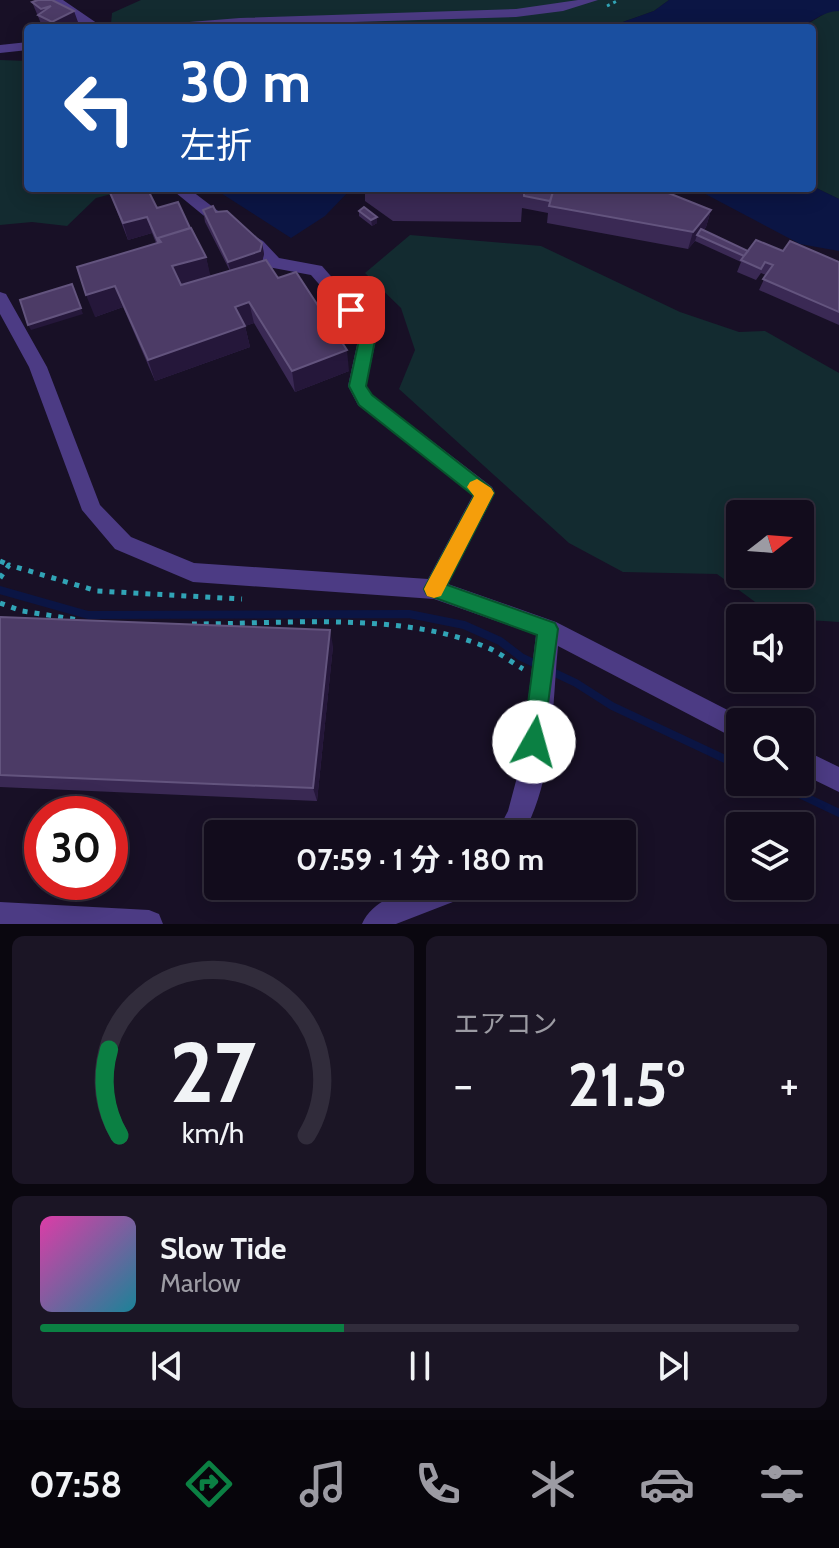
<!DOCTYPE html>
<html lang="ja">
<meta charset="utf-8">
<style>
:root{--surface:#120c1c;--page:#1b1525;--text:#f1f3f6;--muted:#9c9ba3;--line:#312c3b;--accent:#0b8043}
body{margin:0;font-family:Cabin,"Noto Sans JP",sans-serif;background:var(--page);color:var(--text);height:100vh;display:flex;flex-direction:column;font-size:30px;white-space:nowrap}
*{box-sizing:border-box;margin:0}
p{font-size:26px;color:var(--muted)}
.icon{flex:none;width:44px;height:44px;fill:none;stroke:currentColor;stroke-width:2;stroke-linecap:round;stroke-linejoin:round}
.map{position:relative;height:924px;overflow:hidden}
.side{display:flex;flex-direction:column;gap:12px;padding:12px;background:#0a070f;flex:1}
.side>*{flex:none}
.guide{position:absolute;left:24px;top:24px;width:792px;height:168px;border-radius:8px;box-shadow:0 4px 20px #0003,0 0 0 2px var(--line);background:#1a4fa0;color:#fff;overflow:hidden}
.needle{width:52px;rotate:73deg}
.fabs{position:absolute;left:726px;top:500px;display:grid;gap:16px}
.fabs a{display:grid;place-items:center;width:88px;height:88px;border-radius:8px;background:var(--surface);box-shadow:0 4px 20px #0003,0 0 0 2px var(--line);font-size:40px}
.speed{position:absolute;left:24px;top:796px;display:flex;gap:16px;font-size:40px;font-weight:700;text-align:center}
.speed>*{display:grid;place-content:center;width:104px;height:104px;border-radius:50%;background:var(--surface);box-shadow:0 4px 20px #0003,0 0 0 2px var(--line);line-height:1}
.speed .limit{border:12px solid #d22;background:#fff;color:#111}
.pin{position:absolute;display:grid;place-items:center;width:68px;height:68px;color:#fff;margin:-34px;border-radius:16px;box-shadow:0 4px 12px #0006}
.me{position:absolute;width:88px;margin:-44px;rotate:7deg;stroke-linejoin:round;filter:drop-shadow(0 0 6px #0008)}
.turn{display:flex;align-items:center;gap:28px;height:168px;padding:0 24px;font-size:36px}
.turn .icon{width:104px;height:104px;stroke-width:2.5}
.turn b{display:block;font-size:56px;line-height:68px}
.big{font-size:60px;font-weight:700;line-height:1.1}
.side .widget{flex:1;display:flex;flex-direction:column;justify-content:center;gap:12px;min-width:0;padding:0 28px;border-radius:12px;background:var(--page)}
.side .dial{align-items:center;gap:0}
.dial svg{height:208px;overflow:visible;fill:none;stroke:var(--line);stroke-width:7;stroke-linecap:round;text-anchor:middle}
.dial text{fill:var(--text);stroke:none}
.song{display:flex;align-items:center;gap:24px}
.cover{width:96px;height:96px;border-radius:12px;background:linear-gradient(135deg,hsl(320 70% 55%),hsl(190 70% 35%))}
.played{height:8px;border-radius:4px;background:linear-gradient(90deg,var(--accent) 40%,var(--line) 40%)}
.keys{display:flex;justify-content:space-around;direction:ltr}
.heat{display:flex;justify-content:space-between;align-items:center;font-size:44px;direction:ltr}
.side .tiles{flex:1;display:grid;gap:12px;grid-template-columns:1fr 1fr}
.widget:last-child{grid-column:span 2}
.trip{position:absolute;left:204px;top:820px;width:432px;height:80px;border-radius:8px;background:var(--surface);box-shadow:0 4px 20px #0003,0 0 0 2px var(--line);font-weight:700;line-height:80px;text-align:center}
.tab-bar{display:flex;height:128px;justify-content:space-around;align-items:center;background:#07050b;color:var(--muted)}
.tab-bar .icon{width:56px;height:56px}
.tab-bar .current{color:var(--accent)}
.tab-bar b{font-size:36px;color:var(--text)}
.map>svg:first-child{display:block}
.green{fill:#132b30;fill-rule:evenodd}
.water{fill:#0b1544}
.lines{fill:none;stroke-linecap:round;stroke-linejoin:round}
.stream{stroke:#0b1544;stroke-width:8}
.path-far1{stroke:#31a4b6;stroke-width:3;stroke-dasharray:3 4;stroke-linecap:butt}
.path{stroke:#31a4b6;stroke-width:5;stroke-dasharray:5 7;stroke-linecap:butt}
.minor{fill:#4c3b84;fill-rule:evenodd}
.wall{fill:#3a2954}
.shaded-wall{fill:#25173a}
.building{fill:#4c3b66;stroke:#63547e;stroke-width:2}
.route{fill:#0b8043;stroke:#07532c;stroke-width:2}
.slow{fill:#f59e0b}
</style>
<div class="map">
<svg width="839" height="924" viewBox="0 0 839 924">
<rect width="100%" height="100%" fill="#181026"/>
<path class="green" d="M141,0H669L654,11L606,28H155L111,24L112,13Z
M829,11H839V199L812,186V28H795L806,25Z
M0,60L28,61V188H135L96,198L67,226L32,222L0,225Z
M410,235L541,246L680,312L739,332L765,331L839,373V622L777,618L717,574L623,572L569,543L399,389L415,350L401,308L365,273ZM800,514V574H740V514Z"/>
<path class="water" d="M669,0H839V11C822,11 811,24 795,28H606L654,11Z
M812,186L839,199V251L800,244L694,188Z
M213,188H352L325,216L291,238Z"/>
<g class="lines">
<path class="stream" d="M0,590L88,615L409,614L464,625L500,641L521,657L576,683L612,706L740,766
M774,782L839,813"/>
<path class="path-far1" d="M607,6L619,0"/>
<path class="path" d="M0,561L9,565
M0,578L9,565L97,591L242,599
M0,603L22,611L79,620
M192,624C284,624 399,611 486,647C499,652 511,662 523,669"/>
<path class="minor" d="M51,0H63L104,28C83,28 62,18 51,0Z
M578,0H598L563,11L516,17L157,28L164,24L240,18L516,9Z
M28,42V50L0,53V45Z
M170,188H188L243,230L263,241L279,258L322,266L378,330L366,386L372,395L492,487L495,493L448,584L556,622L749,721L740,722V741L558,646C552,707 554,779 523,834H496L508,811L520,766L536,635L434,599L193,582L115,549L82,510L29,367L0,314V292L6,294L47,367L100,505L131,537L194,563L428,579L473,495L358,405L348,386L360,331L311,275L268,267L251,249L231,238Z
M800,748L839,767V792L800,773Z
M424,886H469L465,895L458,900L396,924H362C373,899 400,894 424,886Z
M0,902L149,910L159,914L163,924H0Z"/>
</g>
<path class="wall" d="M32,2L78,22L67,28H45L42,26Z
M108,188L157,208L190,228L206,257L210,277L230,271L205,222L203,210L216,212L262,243L264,254L262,261L349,371L295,392L254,323L245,326L250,347L155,381L123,307L95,317L156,243L152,233L128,240Z
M365,188H656L711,210L706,227L704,230L748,251H783L839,262V325L759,290L766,275L761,273L756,280L737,272L741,262L695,241L688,249L547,223L548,213L522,208L521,222L393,221L365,201Z
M359,211L377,217V223L372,226L359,216Z
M0,617L333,646L317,801L0,787Z"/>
<path class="shaded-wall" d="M74,11L78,22L67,28H54L52,22Z
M711,210L706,227L699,236L697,235L695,241L688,249L693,232Z
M147,217L152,233L128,240L123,223Z
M377,217V223L372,226L371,220Z
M262,243L264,254L262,263L231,273L228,262Z
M206,257L211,278L178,288L172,266Z
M72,284L83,314L31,330L28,325Z
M115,286L123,307L95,317L86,295Z
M249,302L254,323L240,328L235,307Z
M245,326L250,347L155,381L148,360Z
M347,350L349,371L295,392L292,371Z
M330,630L333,646L317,801L313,788Z"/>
<path class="building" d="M38,0H52L74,11L52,22L38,15L51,6L41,9L32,2Z
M539,23L542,28H527L525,25Z
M108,188H147L157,208L178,202L190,228L158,238L159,242H158L147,217L123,223Z
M388,188H524V192L392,191Z
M524,188H554L550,201L524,196Z
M554,188H656L711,210L693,232L549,206Z
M213,206L216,212L227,211L262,243L260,251L228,262L203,210Z
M364,207L377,217L371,220L359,211Z
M191,228L206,257L172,266L181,285L266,260L278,278L296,272L347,350L292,371L249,302L235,307L245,326L148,360L115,286L86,295L77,267L161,242L158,238Z
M701,229L748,251L744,256L697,235Z
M756,240L783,251L790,241L839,262V312L763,279L773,265L765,262L761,269L741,260Z
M72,284L81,308L28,325L20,300Z
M0,617L330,630L313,788L0,775Z"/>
<path class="route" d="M351,304L357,306L377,330L366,386L372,395L491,488L494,493L447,585L555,623L558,629L542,749L534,753L526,749L523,742L537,635L427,595L424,589L474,496L359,405L349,386L361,331L343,310Z"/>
<path class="slow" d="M477,479L491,488L494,493L441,596L434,598L427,596L424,589L427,583L474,496L467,487L470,482Z"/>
</svg>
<div class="fabs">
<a><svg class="needle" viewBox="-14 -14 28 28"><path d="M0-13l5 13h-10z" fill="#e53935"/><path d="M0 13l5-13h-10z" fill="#9c9ba3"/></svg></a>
<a><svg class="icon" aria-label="sound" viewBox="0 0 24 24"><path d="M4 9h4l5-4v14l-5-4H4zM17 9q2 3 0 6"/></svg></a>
<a><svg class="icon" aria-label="search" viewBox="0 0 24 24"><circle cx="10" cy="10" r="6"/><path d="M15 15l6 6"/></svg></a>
<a><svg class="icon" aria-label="layers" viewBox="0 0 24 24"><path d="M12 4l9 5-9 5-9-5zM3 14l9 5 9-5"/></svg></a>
</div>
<div class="speed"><div class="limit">30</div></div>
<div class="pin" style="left:351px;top:310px;background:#d93025"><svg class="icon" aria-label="arrive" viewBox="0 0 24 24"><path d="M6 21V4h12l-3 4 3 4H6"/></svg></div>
<svg class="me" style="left:534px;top:742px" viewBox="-20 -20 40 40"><circle r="19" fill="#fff"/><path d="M0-13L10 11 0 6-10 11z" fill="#0b8043"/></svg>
<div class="trip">07:59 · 1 分 · 180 m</div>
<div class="guide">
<div class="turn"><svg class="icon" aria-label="left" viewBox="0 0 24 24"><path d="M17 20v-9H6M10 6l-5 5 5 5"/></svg><div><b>30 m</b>左折</div></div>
</div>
</div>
<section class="side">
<div class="tiles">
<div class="widget dial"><svg viewBox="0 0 100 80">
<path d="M14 69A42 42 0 1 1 86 69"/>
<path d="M14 69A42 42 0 0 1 10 36" stroke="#0b8043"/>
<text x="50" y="56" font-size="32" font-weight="700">27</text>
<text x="50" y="72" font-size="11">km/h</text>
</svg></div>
<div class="widget"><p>エアコン</p>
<div class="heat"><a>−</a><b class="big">21.5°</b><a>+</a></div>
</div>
<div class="widget">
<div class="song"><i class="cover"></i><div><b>Slow Tide</b><p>Marlow</p></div></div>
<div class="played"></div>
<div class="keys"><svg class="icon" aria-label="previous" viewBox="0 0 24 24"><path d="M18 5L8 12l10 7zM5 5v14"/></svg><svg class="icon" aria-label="pause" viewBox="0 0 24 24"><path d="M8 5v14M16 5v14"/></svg><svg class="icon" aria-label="next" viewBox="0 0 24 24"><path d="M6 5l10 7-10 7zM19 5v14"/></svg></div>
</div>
</div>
</section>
<nav class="tab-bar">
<b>07:58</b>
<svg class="icon current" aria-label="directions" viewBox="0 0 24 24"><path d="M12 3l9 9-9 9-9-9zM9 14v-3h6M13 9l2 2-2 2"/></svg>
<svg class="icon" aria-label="music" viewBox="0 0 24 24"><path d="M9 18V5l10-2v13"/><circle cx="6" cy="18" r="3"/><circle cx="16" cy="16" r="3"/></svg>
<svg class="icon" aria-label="phone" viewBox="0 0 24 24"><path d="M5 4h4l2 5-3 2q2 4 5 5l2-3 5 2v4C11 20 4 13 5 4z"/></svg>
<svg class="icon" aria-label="climate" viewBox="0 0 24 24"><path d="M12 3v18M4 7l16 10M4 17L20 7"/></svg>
<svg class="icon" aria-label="car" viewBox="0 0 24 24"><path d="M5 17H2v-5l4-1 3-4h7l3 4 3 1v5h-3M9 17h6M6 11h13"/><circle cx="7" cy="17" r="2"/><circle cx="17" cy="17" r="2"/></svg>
<svg class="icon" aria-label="filters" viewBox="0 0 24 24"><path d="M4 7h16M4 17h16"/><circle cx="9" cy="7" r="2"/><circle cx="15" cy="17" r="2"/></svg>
</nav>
